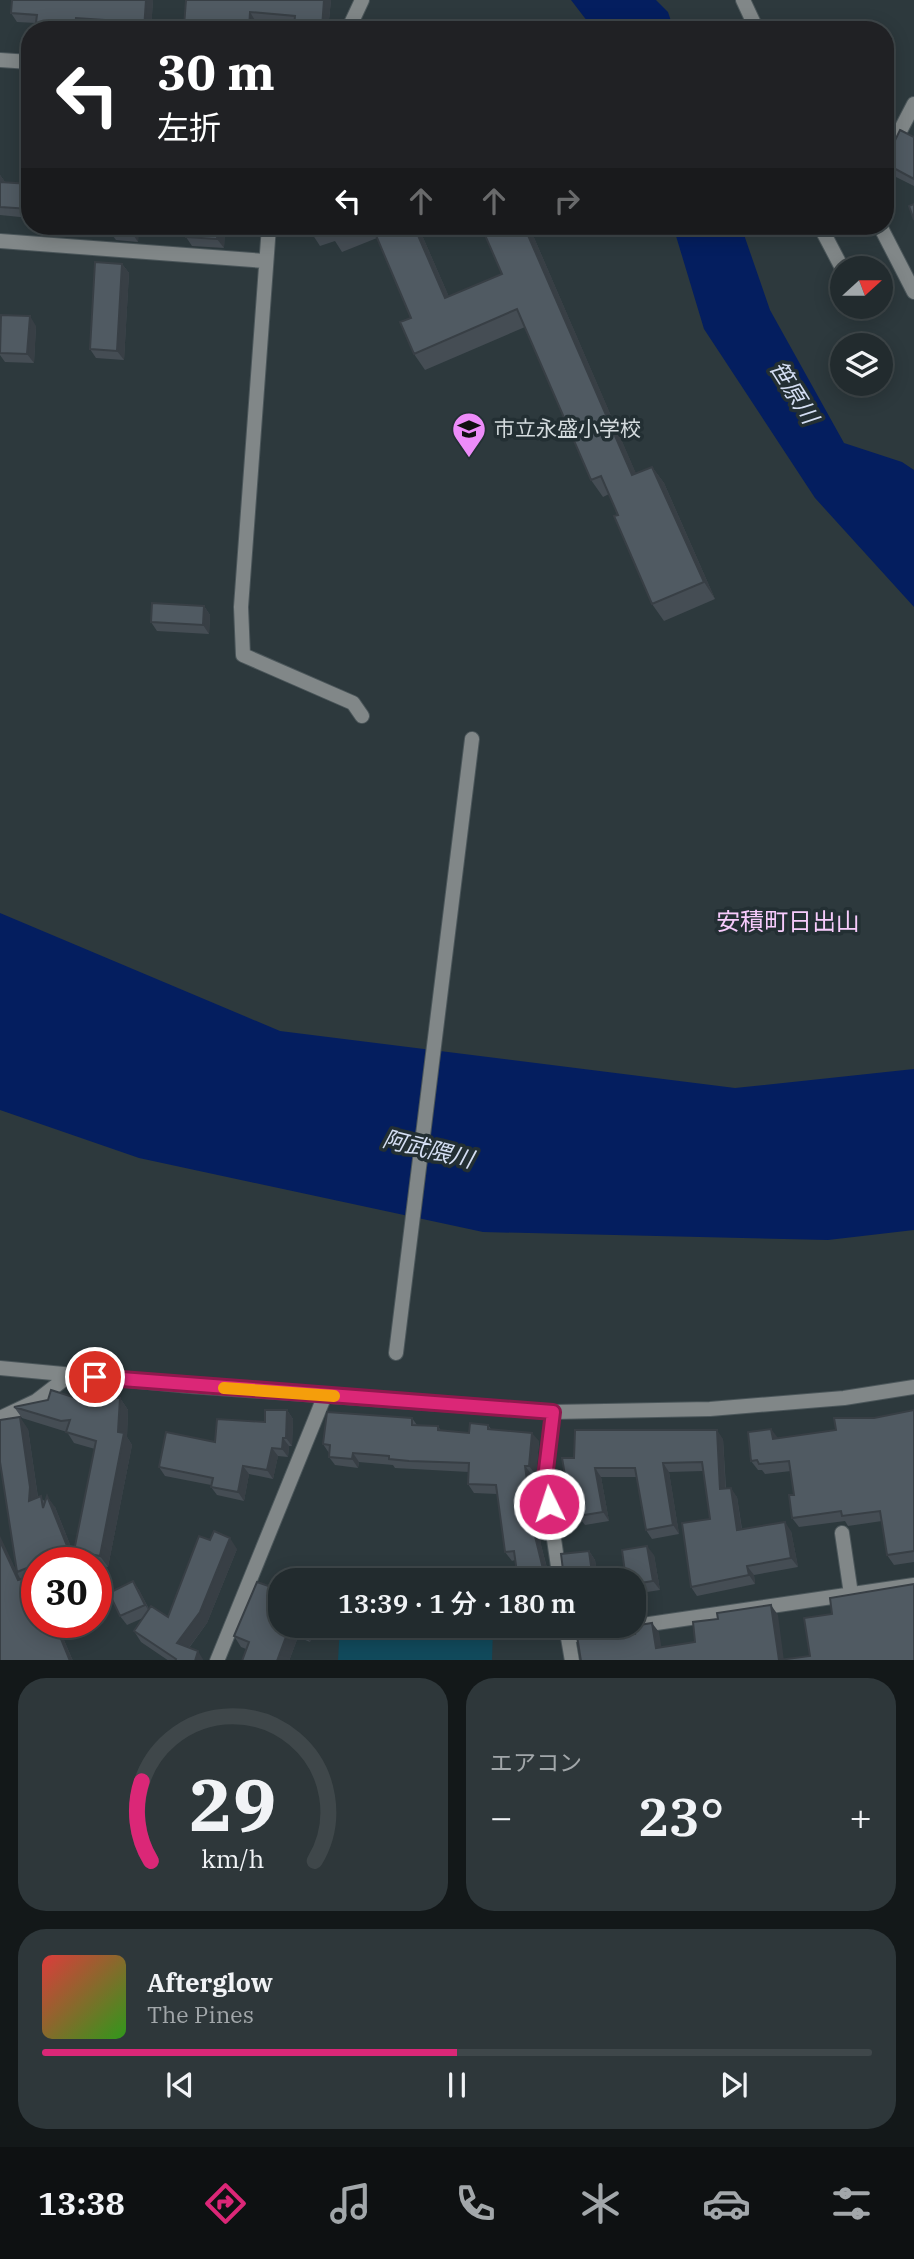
<!DOCTYPE html>
<html lang="ja">
<meta charset="utf-8">
<style>
:root{--surface:#222b2e;--page:#2e373a;--text:#f1f3f6;--muted:#a2a7aa;--line:#3f474a;--accent:#db2777}
body{margin:0;font-family:"IBM Plex Serif","Noto Sans JP",serif;background:var(--page);color:var(--text);height:100vh;display:flex;flex-direction:column;font-size:26px;white-space:nowrap}
*{box-sizing:border-box;margin:0}
p{font-size:23px;color:var(--muted)}
.icon{flex:none;width:38px;height:38px;fill:none;stroke:currentColor;stroke-width:2;stroke-linecap:round;stroke-linejoin:round}
.map{position:relative;height:1660px;overflow:hidden}
.details{display:flex;flex-direction:column;gap:18px;padding:18px;background:#131819;flex:1}
.details>*{flex:none}
.guide{position:absolute;left:21px;top:21px;width:873px;height:214px;border-radius:28px;box-shadow:0 4px 18px #0003,0 0 0 2px var(--line);background:#202124;color:#fff;overflow:hidden}
.needle{width:46px;rotate:69deg}
.fabs{position:absolute;left:830px;top:256px;display:grid;gap:14px}
.fabs a{display:grid;place-items:center;width:63px;height:63px;border-radius:50%;background:var(--surface);box-shadow:0 4px 18px #0003,0 0 0 2px var(--line);font-size:35px}
.speed{position:absolute;left:21px;top:1547px;display:flex;gap:14px;font-size:35px;font-weight:700;text-align:center}
.speed>*{display:grid;place-content:center;width:91px;height:91px;border-radius:50%;background:var(--surface);box-shadow:0 4px 18px #0003,0 0 0 2px var(--line);line-height:1}
.speed .limit{border:10px solid #d22;background:#fff;color:#111}
.pin{position:absolute;display:grid;place-items:center;width:60px;height:60px;color:#fff;margin:-30px;border:4px solid #fff;border-radius:50%;box-shadow:0 2px 7px #0007}
.me{position:absolute;width:77px;margin:-38px;rotate:356deg;stroke-linejoin:round;filter:drop-shadow(0 0 5px #0008)}
.turn{display:flex;align-items:center;gap:24px;height:147px;padding:0 21px;font-size:32px}
.turn .icon{width:91px;height:91px;stroke-width:2.5}
.turn b{display:block;font-size:49px;line-height:60px}
.lanes{display:flex;align-items:center;height:66px;padding:0 21px;background:#0003;justify-content:center;gap:35px;direction:ltr}
.lanes .off{opacity:.35}
.big{font-size:52px;font-weight:600;line-height:1.1}
.details .tile{flex:1;display:flex;flex-direction:column;justify-content:center;gap:10px;min-width:0;padding:0 24px;border-radius:28px;background:var(--page)}
.details .dial{align-items:center;gap:0}
.dial svg{height:182px;overflow:visible;fill:none;stroke:var(--line);stroke-width:7;stroke-linecap:round;text-anchor:middle}
.dial text{fill:var(--text);stroke:none}
.song{display:flex;align-items:center;gap:21px}
.cover{width:84px;height:84px;border-radius:10px;background:linear-gradient(135deg,hsl(0 70% 55%),hsl(110 70% 35%))}
.played{height:7px;border-radius:4px;background:linear-gradient(90deg,var(--accent) 50%,var(--line) 50%)}
.keys{display:flex;justify-content:space-around;direction:ltr}
.heat{display:flex;justify-content:space-between;align-items:center;font-size:38px;direction:ltr}
.details .tiles{flex:1;display:grid;gap:18px;grid-template-columns:1fr 1fr}
.tile:last-child{grid-column:span 2}
.trip{position:absolute;left:268px;top:1568px;width:378px;height:70px;border-radius:28px;background:var(--surface);box-shadow:0 4px 18px #0003,0 0 0 2px var(--line);font-weight:600;line-height:70px;text-align:center}
.dock{display:flex;height:112px;justify-content:space-around;align-items:center;background:#0e1112;color:var(--muted)}
.dock .icon{width:49px;height:49px}
.dock .on{color:var(--accent)}
.dock b{font-size:32px;color:var(--text)}
.map>svg:first-child{display:block}
.green{fill:#114a5c}
.water{fill:#041e5f}
.lines{fill:none;stroke-linecap:round;stroke-linejoin:round}
.pedestrian-casing{stroke:#4b565a;stroke-width:16}
.minor-casing{stroke:#4b565a;stroke-width:16}
.tertiary-casing{stroke:#4b565a;stroke-width:16}
.pedestrian{stroke:#818788;stroke-width:14}
.minor{stroke:#818788;stroke-width:14}
.tertiary{stroke:#818788;stroke-width:14}
.wall{fill:#454d54}
.shaded-wall{fill:#383f45}
.building{fill:#505a62;stroke:#383f45;stroke-width:2}
.route-casing{stroke:#8e194d;stroke-width:18}
.route{stroke:#db2777;stroke-width:12}
.slow{stroke:#f59e0b;stroke-width:12}
.labels{text-anchor:middle;stroke-width:7;stroke-linejoin:round;paint-order:stroke}
.poi-label{font-size:21px;fill:#d4dbde;stroke:#232f33;text-anchor:start}
.water-label{font-size:23px;font-style:italic;fill:#d4def3;stroke:#232f33}
.quarter-label{font-size:24px;fill:#f7cbfc;stroke:#232f33}
</style>
<div class="map">
<svg width="914" height="1661" viewBox="0 0 914 1661">
<rect width="100%" height="100%" fill="#2d393d"/>
<path class="green" d="M340,1626L493,1628L492,1660H338Z"/>
<path class="water" d="M571,0H656L668,12L674,30H594Z
M673,226H741L770,310L844,443L902,462L914,470V607L815,498L704,329Z
M0,913L280,1031L735,1088L914,1069V1230L828,1240L483,1232L139,1158L0,1110Z"/>
<g class="lines">
<g class="pedestrian-casing">
<path id="pedestrian" d="M396,1353L472,739"/>
</g>
<g class="minor-casing">
<path id="minor" d="M743,0L757,30
M348,30L362,0
M0,60L30,62
M886,158L914,104
M269,226L241,607L243,655L353,703L362,716
M820,226L842,268
M880,226L914,292
M0,241L265,261
M867,306V307
M553,1412L545,1478L560,1580
M0,1418L36,1401L71,1374
M842,1533L851,1594
M566,1626L572,1661
M568,1636L914,1585
M217,1661L325,1395"/>
</g>
<g class="tertiary-casing">
<path id="tertiary" d="M0,1368L190,1386L553,1412L710,1409L844,1398L914,1387"/>
</g>
<use href="#pedestrian" class="pedestrian"/>
<use href="#minor" class="minor"/>
<use href="#tertiary" class="tertiary"/>
</g>
<path class="wall" d="M153,0L151,30H119L83,27L82,30H35L36,23L17,22L11,13Z
M186,0H331L328,30H297L294,25L256,22V30H186L184,26Z
M914,137V186L892,175L886,166V159Z
M0,175L5,182L30,184V218L0,215Z
M110,226H139L138,242L116,240L109,231Z
M187,226H224L225,228L224,248L192,246L186,237Z
M229,226H256L255,233L234,232Z
M307,226H418L449,297L502,274L481,226H529L636,474L652,467L664,483L715,599L664,621L652,604L609,494L603,497L591,480L525,327L425,370L414,354L411,318L377,238L342,252L335,241L320,246Z
M122,264L129,273L124,360L96,358L90,349Z
M0,325L36,326L34,363L5,362L0,355Z
M204,606L210,615L209,634L157,631L151,622Z
M109,1394L112,1398H120L128,1410L127,1437L132,1445L108,1567L96,1565V1563L83,1562L74,1551L95,1449L74,1443L67,1432L22,1418L14,1407Z
M287,1410L293,1419L292,1446H289L288,1457L278,1456L273,1479L249,1474L244,1501L217,1495L211,1487V1485L165,1476L159,1467L215,1442L265,1422Z
M914,1410V1562L894,1565L887,1555L882,1521L848,1526L845,1521L799,1527L792,1518L794,1495L791,1471L765,1474L762,1470H758L751,1461L778,1439L836,1430L874,1418Z
M412,1418L417,1425L438,1426L441,1431L469,1433L488,1425L491,1429L539,1441L536,1475H532L541,1545L550,1579L551,1580L559,1579L589,1551L595,1560L598,1580H518L515,1560L512,1561L505,1552L497,1494L474,1493L468,1484L469,1472L395,1468L393,1465L359,1462L358,1468L335,1465L329,1457V1453L323,1444Z
M28,1429L38,1497L55,1507L77,1562L37,1563V1579L33,1581L37,1586V1622H53L56,1629H57L64,1640L73,1661H0L17,1572Z
M723,1439L726,1488L737,1497L742,1529L791,1531L798,1567L754,1575L755,1584L697,1596L691,1587L710,1519L703,1471L669,1472L679,1534L652,1539L646,1530L637,1477H601L609,1521L585,1525L578,1516L575,1496H573L567,1487L574,1458Z
M237,1549L207,1623L189,1648L204,1661H169L141,1642L134,1631L143,1618L127,1625L120,1616L133,1581L139,1590L149,1609L168,1617Z
M654,1555L660,1590L634,1594V1580Z
M280,1626H316L310,1642L298,1637L289,1661H242L246,1649L241,1647L234,1636Z
M516,1626H557L558,1636L523,1640L517,1631Z"/>
<path class="shaded-wall" d="M146,0H153L151,30H144Z
M324,0H331L328,30H323L322,28Z
M250,12L256,22V30H249Z
M76,18L83,27L82,30H75Z
M0,175L5,182L0,184Z
M132,226H139L138,242L132,233Z
M218,226H224L225,228L224,248L217,239Z
M250,226H256L255,233Z
M414,226H418L457,315L445,298Z
M524,226H529L644,492L632,475Z
M122,264L129,273L124,360L117,351Z
M30,316L36,326L34,363L27,354Z
M652,467L664,483L715,599L704,582Z
M204,606L210,615L209,634L203,625Z
M120,1398L128,1410L127,1437L132,1445L108,1567L100,1556L118,1432Z
M287,1410L293,1419L292,1446L286,1438Z
M20,1417L28,1429L38,1498L29,1501Z
M771,1429L778,1438L773,1439Z
M717,1430L723,1439L726,1498L720,1489Z
M532,1433L539,1441L536,1475L529,1466Z
M283,1438L289,1446L288,1457L282,1449Z
M272,1448L278,1456L273,1479L267,1470Z
M353,1453L359,1462L358,1468L352,1459Z
M663,1463L669,1472L679,1534L673,1525Z
M243,1466L249,1474L244,1501L238,1492Z
M525,1466L532,1475L541,1545L550,1580L544,1573L535,1536Z
M595,1468L601,1477L609,1521L603,1512Z
M731,1488L737,1497L743,1539L737,1530Z
M47,1496L55,1507L77,1562L69,1551Z
M785,1522L791,1531L798,1567L791,1558Z
M0,1536L26,1591L18,1580L0,1541Z
M230,1538L237,1549L207,1623L184,1654L177,1643Z
M647,1546L654,1555L660,1590L653,1581Z
M589,1551L595,1560L598,1580H593Z
M747,1566L754,1575L755,1584L749,1575Z
M133,1581L139,1590L151,1614L145,1605Z
M771,1605L778,1615L784,1661L779,1660Z
M50,1622H53L61,1641L53,1630Z
M652,1623L659,1632L663,1657L656,1648Z
M290,1626L298,1637L289,1661H277Z
M304,1626H316L310,1642L302,1631Z
M552,1626H557L558,1636L552,1627Z
M57,1629L64,1640L73,1661H70Z
M198,1651L204,1661H195Z"/>
<path class="building" d="M12,0H146L144,30H119V21L76,18L75,30H35L37,15L11,13Z
M186,0H324L322,28L294,26L295,16L250,12L249,30L184,26Z
M900,130L914,137V179L886,164V159Z
M0,182L30,184V209L0,207Z
M914,204V220L909,206Z
M110,226H132V233L109,231Z
M187,226H218L217,239L186,237Z
M307,226H318L309,229Z
M327,226H354L331,235Z
M372,226H414L445,298L502,274L481,226H524L632,475L652,467L704,582L652,604L614,516L618,515L601,476L591,480L517,309L414,354L400,322L411,318Z
M95,262L122,264L117,351L90,349Z
M1,315L30,316L27,354L0,353Z
M152,603L204,606L203,625L151,622Z
M51,1390L76,1398L79,1390L109,1394V1398H120L118,1432L124,1433L100,1556L74,1551L96,1441L66,1432L70,1420L61,1421L14,1407L48,1400Z
M265,1410H287L286,1438H283L282,1449L272,1448L267,1470L243,1466L238,1492L211,1487L213,1478L159,1467L166,1432L215,1442L217,1419L265,1422Z
M914,1410V1551L887,1555L880,1511L842,1516L841,1511L792,1518L789,1495H794L789,1461L759,1464L757,1460L751,1461L748,1432L771,1429L773,1439L836,1430L834,1418H874Z
M327,1412L412,1418V1425L438,1426V1430L469,1433L470,1423L488,1425V1429L532,1433L529,1466H525L535,1536L544,1573L551,1580L559,1579L563,1570L561,1554L589,1551L593,1580H518L514,1551L505,1552L496,1485L468,1484L469,1463L409,1461L389,1459V1456L353,1453L352,1459L329,1457L330,1445L323,1444Z
M20,1417L30,1487L29,1501L41,1496L43,1508L47,1496L69,1551L40,1563H37V1564L17,1572L0,1462V1420Z
M575,1430H717L720,1489L731,1488L737,1530L785,1522L791,1558L747,1566L749,1575L691,1587L682,1523L710,1519L702,1462L663,1463L673,1525L646,1530L635,1468H595L603,1512L578,1516L573,1486L567,1487L562,1458H574Z
M214,1531L230,1538L200,1612L177,1643L198,1651L195,1661H175L176,1659L134,1631L151,1606L168,1617L199,1536L210,1540Z
M0,1541L18,1580L30,1577L37,1592V1622H50L53,1630L57,1629L70,1661H0Z
M647,1546L653,1581L634,1584V1580H626L622,1550Z
M133,1581L145,1605L120,1616L109,1593Z
M257,1582L280,1590V1626H304L302,1631L290,1626L277,1661H242L249,1642L234,1636Z
M914,1584V1661H581L577,1636L597,1633V1638L635,1634L633,1626L652,1623L656,1648L695,1642L693,1622L718,1619L717,1613L771,1605L779,1660L810,1656L804,1618L832,1614L830,1598Z
M516,1626H552V1627L517,1631Z"/>
<g class="lines">
<g class="route-casing">
<path id="route" d="M95,1377L553,1412L545,1478L549,1504"/>
</g>
<use href="#route" class="route"/>
<path class="slow" d="M224,1388L334,1396"/>
</g>
<defs>
<g id="school-pin" transform="scale(1.75)"><path d="M0 17L-7.5 6A9.5 9.5 0 1 1 7.5 6Z" fill="#ed8cf9" stroke="#232f33"/><path d="M0-5L7-2L0 1L-7-2ZM-4 1L0 2.5L4 1V4Q0 6-4 4Z" fill="#111"/></g>
</defs>
<g fill-rule="evenodd">
<use href="#school-pin" x="469" y="429"/>
</g>
<g class="labels">
<g class="poi-label">
<text x="494" y="436">市立永盛小学校</text>
</g>
<g class="water-label">
<text transform="translate(794 392) rotate(58)" y="8">笹原川</text>
<text transform="translate(428 1149) rotate(14)" y="8">阿武隈川</text>
</g>
<g class="quarter-label">
<text x="788" y="930">安積町日出山</text>
</g>
</g>
</svg>
<div class="fabs">
<a><svg class="needle" viewBox="-14 -14 28 28"><path d="M0-13l5 13h-10z" fill="#e53935"/><path d="M0 13l5-13h-10z" fill="#a2a7aa"/></svg></a>
<a><svg class="icon" aria-label="layers" viewBox="0 0 24 24"><path d="M12 4l9 5-9 5-9-5zM3 14l9 5 9-5"/></svg></a>
</div>
<div class="speed"><div class="limit">30</div></div>
<div class="pin" style="left:95px;top:1377px;background:#d93025"><svg class="icon" aria-label="arrive" viewBox="0 0 24 24"><path d="M6 21V4h12l-3 4 3 4H6"/></svg></div>
<svg class="me" style="left:549px;top:1504px" viewBox="-20 -20 40 40"><circle r="17" fill="#db2777" stroke="#fff" stroke-width="3"/><path d="M0-11L8 9 0 5-8 9z" fill="#fff"/></svg>
<div class="trip">13:39 · 1 分 · 180 m</div>
<div class="guide">
<div class="turn"><svg class="icon" aria-label="left" viewBox="0 0 24 24"><path d="M17 20v-9H6M10 6l-5 5 5 5"/></svg><div><b>30 m</b>左折</div></div>
<div class="lanes"><svg class="icon" aria-label="left" viewBox="0 0 24 24"><path d="M17 20v-9H6M10 6l-5 5 5 5"/></svg><svg class="icon off" aria-label="ahead" viewBox="0 0 24 24"><path d="M12 20V5M6 11l6-6 6 6"/></svg><svg class="icon off" aria-label="ahead" viewBox="0 0 24 24"><path d="M12 20V5M6 11l6-6 6 6"/></svg><svg class="icon off" aria-label="right" viewBox="0 0 24 24"><path d="M7 20v-9h11M14 6l5 5-5 5"/></svg></div>
</div>
</div>
<section class="details">
<div class="tiles">
<div class="tile dial"><svg viewBox="0 0 100 80">
<path d="M14 69A42 42 0 1 1 86 69"/>
<path d="M14 69A42 42 0 0 1 10 34" stroke="#db2777"/>
<text x="50" y="56" font-size="32" font-weight="700">29</text>
<text x="50" y="72" font-size="11">km/h</text>
</svg></div>
<div class="tile"><p>エアコン</p>
<div class="heat"><a>−</a><b class="big">23°</b><a>+</a></div>
</div>
<div class="tile">
<div class="song"><i class="cover"></i><div><b>Afterglow</b><p>The Pines</p></div></div>
<div class="played"></div>
<div class="keys"><svg class="icon" aria-label="previous" viewBox="0 0 24 24"><path d="M18 5L8 12l10 7zM5 5v14"/></svg><svg class="icon" aria-label="pause" viewBox="0 0 24 24"><path d="M8 5v14M16 5v14"/></svg><svg class="icon" aria-label="next" viewBox="0 0 24 24"><path d="M6 5l10 7-10 7zM19 5v14"/></svg></div>
</div>
</div>
</section>
<nav class="dock">
<b>13:38</b>
<svg class="icon on" aria-label="directions" viewBox="0 0 24 24"><path d="M12 3l9 9-9 9-9-9zM9 14v-3h6M13 9l2 2-2 2"/></svg>
<svg class="icon" aria-label="music" viewBox="0 0 24 24"><path d="M9 18V5l10-2v13"/><circle cx="6" cy="18" r="3"/><circle cx="16" cy="16" r="3"/></svg>
<svg class="icon" aria-label="phone" viewBox="0 0 24 24"><path d="M5 4h4l2 5-3 2q2 4 5 5l2-3 5 2v4C11 20 4 13 5 4z"/></svg>
<svg class="icon" aria-label="climate" viewBox="0 0 24 24"><path d="M12 3v18M4 7l16 10M4 17L20 7"/></svg>
<svg class="icon" aria-label="car" viewBox="0 0 24 24"><path d="M5 17H2v-5l4-1 3-4h7l3 4 3 1v5h-3M9 17h6M6 11h13"/><circle cx="7" cy="17" r="2"/><circle cx="17" cy="17" r="2"/></svg>
<svg class="icon" aria-label="filters" viewBox="0 0 24 24"><path d="M4 7h16M4 17h16"/><circle cx="9" cy="7" r="2"/><circle cx="15" cy="17" r="2"/></svg>
</nav>
